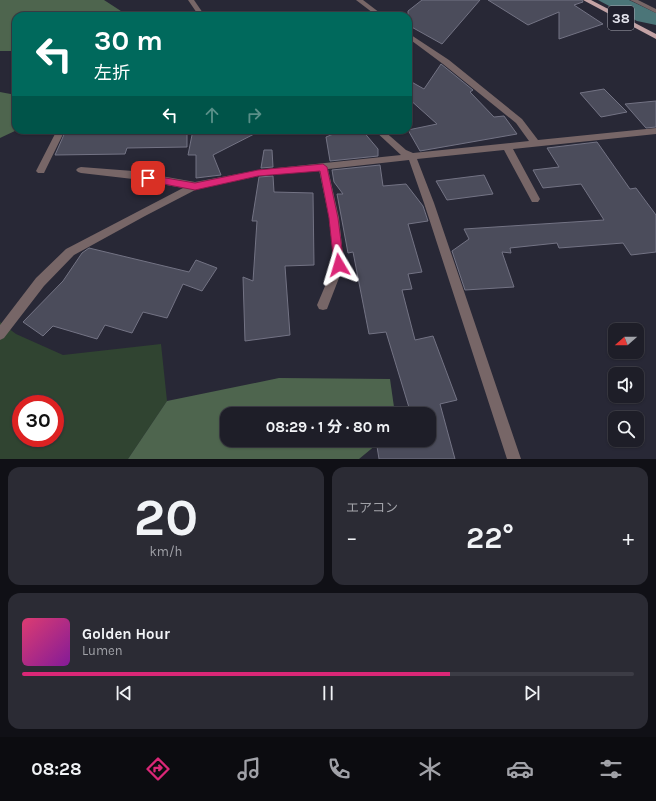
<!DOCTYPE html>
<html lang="ja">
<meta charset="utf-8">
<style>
:root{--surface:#1e1e28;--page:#2b2b34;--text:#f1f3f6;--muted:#a1a2a8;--line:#3c3c45;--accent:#db2777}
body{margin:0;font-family:Karla,"Noto Sans JP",sans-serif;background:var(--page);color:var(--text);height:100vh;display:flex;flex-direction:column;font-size:15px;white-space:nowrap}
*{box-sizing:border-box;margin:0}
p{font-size:13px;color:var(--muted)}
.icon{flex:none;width:22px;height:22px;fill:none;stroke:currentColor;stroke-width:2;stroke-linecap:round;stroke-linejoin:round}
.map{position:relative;height:459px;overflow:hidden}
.details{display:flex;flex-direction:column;gap:8px;padding:8px;background:#101016;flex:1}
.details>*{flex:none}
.guide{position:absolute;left:12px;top:12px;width:400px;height:122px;border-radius:12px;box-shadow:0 1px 3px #0004,0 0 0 1px var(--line);background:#00695c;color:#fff;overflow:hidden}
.needle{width:26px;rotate:249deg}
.fabs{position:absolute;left:608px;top:323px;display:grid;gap:8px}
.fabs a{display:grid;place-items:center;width:36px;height:36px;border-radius:8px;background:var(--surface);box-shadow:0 1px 3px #0004,0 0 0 1px var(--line);font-size:20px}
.speed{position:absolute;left:12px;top:395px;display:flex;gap:8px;font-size:20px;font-weight:700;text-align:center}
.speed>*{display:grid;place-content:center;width:52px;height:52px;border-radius:50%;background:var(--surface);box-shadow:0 1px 3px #0004,0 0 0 1px var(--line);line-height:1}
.speed .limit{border:6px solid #d22;background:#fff;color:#111}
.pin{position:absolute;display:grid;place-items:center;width:34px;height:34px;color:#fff;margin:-17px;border-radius:8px;box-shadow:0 2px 6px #0006}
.me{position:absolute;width:44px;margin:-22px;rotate:353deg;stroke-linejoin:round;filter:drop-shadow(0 0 3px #0008)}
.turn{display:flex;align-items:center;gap:14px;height:84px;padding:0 16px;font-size:18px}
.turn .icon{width:52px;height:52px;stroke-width:2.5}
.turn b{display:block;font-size:28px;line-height:34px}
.lanes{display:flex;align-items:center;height:38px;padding:0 16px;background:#0003;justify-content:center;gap:20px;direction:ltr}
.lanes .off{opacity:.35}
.big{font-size:30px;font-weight:700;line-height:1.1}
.details .tile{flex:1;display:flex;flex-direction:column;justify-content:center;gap:6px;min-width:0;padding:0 14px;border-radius:12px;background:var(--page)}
.details .dial{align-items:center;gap:0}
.dial b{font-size:52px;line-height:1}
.song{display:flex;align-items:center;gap:12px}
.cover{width:48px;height:48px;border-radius:6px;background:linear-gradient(135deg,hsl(340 70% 55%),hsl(290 70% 35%))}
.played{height:4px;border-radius:2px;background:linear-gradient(90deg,var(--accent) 70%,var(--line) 70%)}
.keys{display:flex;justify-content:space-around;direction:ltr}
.heat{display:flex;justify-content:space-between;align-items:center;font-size:22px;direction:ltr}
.details .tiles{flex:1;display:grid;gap:8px;grid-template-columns:1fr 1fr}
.tile:last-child{grid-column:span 2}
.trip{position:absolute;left:220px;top:407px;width:216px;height:40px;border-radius:12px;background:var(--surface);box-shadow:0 1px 3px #0004,0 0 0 1px var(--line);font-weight:700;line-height:40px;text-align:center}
.dock{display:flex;height:64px;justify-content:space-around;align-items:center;background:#0c0c10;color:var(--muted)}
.dock .icon{width:28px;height:28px}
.dock .on{color:var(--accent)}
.dock b{font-size:18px;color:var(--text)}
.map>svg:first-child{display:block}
.green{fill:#304431;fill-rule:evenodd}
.forest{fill:#4e654e}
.water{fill:#4b7578}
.building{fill:#4b4c5b;stroke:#737384}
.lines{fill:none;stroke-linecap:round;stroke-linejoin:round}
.street{fill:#776667;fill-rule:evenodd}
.primary{fill:#c4a3a5;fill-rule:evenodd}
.route{fill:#db2777;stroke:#8e194d}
.labels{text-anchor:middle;stroke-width:3;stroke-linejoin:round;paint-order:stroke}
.shield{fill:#1f1f2c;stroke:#a7a7b1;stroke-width:1}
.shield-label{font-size:14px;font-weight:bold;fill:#e1e1ea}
</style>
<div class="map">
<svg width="656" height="459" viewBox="0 0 656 459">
<rect width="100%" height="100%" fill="#282836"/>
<path class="green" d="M0,322L16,334L63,355L161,344L167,401L128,459H0ZM21,404H55V438H21Z"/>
<path class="forest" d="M0,0H104L124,13L126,16H16V51H0Z
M0,92L16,95L17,130L0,138Z
M279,378L390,379L395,414H227V440H382L359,459H128L167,401Z"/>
<path class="water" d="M598,0H629L656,13V25L637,21Z"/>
<path class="building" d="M422,0H480L442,44L408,25V11Z
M488,0H582L583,2L574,5L603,24L559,39V12L528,25Z
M441,64L473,90L470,92L494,117L504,116L517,134L420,151L408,130L437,124L408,98V80L424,89Z
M604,89L627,112L601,117L580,93Z
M656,101V127L646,128L625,104Z
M66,130H187V147L127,148L125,154L55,155Z
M193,130H262L213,155L221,175L196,178V155H188Z
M343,130H362L378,149V156L330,161L326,137Z
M597,142L630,189L636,188L656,215V252L631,255L623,243L559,248L557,243L510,248L511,253L502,252L514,287L465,290L452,251L469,239L464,229L604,220L581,184L543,188L533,170L559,167L547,148Z
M264,150H272L273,167L261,168Z
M380,165L383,186L406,184L423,206L428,221L408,224L422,272L408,274L412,289L402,290L415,340L433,336L457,400L440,404L455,459H379L376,440H429V414H411L386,332L369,334L353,252L348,253L337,194H343L334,182L332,170Z
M484,175L493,194L447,200L436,181Z
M273,176L274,192L313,193L314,265L285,266L290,335L245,341L243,277L253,281L257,221H252L259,177Z
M89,248L189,272L196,260L217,268L202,291L183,284L167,318L143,312L132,333L105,325L97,339L53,326L43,336L23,322L63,281L82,253Z"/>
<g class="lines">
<path class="street" d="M188,0H194L205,16H199Z
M356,0H363L384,16H377Z
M630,0H638L656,9V13Z
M408,33L449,60L522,119L538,140L656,128V134L513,149L540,199L538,202H532L504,150L417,159L434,203L521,459H507L424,203L409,160L328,169L339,218L344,265L327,309L323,310L319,309L317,305L334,265L329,218L319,170L258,176L197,189L145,216L74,255L44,286L4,338L0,340V325L36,278L66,249L183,188L133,179L81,173L78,172L76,170L78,168L81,167L133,171L195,182L258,170L401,155L374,130H383L406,150L413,153L529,141L516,123L443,64L408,38Z
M57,130H65L44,173H38L36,171Z"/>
<path class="primary" d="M583,0H591L656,34V39Z"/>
</g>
<path class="route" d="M323,164L327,167L338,218L344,265L343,268L339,270L336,268L334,265L329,218L320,171L258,176L195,190L148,181L144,178L148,175L195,183L258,170Z"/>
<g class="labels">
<rect class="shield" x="608" y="6" width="26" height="24" rx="3"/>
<g class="shield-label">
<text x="621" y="23">38</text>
</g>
</g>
</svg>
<div class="fabs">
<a><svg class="needle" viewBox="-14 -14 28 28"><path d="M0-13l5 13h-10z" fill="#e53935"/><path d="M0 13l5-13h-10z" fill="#a1a2a8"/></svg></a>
<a><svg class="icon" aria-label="sound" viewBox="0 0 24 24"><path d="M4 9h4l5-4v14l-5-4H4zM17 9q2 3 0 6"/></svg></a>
<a><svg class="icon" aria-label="search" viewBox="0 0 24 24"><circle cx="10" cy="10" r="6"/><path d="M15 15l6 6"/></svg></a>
</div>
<div class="speed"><div class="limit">30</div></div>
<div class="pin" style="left:148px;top:178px;background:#d93025"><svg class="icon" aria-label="arrive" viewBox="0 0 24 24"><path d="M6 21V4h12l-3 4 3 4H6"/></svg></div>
<svg class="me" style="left:339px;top:265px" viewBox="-20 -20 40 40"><path d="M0-17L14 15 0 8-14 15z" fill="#db2777" stroke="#fff" stroke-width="4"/></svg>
<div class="trip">08:29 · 1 分 · 80 m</div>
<div class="guide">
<div class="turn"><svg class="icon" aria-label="left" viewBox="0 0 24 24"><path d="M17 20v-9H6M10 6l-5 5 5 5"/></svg><div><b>30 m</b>左折</div></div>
<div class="lanes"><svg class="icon" aria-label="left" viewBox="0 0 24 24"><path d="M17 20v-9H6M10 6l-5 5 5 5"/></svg><svg class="icon off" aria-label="ahead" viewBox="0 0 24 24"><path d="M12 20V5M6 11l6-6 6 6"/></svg><svg class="icon off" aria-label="right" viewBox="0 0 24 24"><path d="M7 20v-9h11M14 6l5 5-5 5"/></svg></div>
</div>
</div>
<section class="details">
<div class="tiles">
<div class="tile dial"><b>20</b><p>km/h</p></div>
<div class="tile"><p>エアコン</p>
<div class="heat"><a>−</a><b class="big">22°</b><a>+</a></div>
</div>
<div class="tile">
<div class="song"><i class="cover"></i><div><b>Golden Hour</b><p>Lumen</p></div></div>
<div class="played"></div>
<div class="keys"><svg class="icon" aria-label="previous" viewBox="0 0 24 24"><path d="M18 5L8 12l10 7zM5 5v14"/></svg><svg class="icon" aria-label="pause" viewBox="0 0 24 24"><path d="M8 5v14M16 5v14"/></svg><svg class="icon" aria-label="next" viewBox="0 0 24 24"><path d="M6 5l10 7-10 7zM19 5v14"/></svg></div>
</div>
</div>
</section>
<nav class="dock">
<b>08:28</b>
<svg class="icon on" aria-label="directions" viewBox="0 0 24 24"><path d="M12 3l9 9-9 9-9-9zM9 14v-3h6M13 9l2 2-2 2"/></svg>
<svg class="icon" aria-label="music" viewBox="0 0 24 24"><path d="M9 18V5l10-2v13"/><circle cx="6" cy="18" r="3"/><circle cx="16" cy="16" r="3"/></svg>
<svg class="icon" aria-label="phone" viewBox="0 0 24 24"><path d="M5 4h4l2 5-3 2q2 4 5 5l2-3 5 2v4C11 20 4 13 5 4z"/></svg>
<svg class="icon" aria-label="climate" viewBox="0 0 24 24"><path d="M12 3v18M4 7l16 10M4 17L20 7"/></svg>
<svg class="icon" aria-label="car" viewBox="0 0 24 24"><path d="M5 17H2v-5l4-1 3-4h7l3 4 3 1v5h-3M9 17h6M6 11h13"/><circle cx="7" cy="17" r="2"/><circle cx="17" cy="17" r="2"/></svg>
<svg class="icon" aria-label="filters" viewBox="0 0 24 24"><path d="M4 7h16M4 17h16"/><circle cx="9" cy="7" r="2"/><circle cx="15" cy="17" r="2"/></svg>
</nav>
